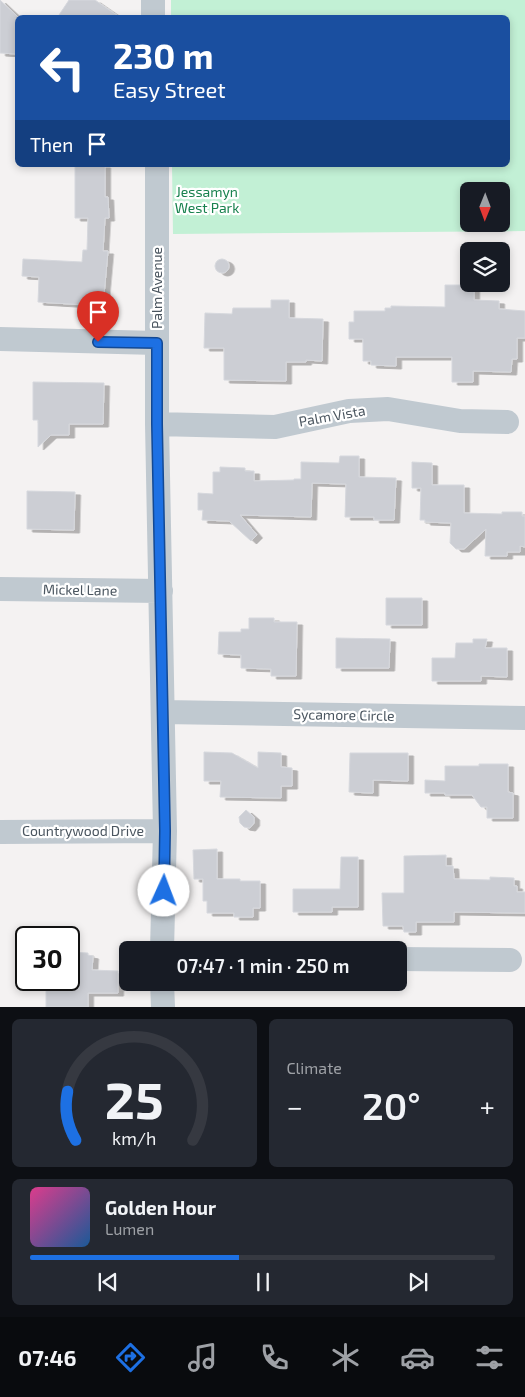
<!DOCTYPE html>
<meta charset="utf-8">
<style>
:root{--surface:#171b24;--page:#242831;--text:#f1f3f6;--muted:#9ea1a6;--line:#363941;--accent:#1d70e3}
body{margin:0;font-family:"Exo 2",sans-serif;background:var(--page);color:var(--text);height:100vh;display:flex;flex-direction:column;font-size:19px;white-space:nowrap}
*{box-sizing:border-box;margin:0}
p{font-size:16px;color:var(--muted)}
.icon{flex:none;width:28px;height:28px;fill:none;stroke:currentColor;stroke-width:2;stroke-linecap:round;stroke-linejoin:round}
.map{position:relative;height:1007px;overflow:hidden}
.side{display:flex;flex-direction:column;gap:12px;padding:12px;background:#0d0f14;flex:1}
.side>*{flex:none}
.hud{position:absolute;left:15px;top:15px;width:495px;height:152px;border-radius:8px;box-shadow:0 2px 8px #0003;background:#1a4fa0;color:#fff;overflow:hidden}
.needle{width:32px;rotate:181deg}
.fabs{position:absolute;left:460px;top:182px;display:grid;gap:10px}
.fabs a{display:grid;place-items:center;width:50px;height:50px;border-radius:8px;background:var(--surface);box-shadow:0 2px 8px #0003;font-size:25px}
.speed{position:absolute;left:15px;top:926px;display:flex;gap:10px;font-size:25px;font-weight:700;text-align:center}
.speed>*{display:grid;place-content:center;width:65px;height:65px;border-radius:50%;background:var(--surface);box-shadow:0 2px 8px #0003;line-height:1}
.speed .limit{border:2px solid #111;border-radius:8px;background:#fff;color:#111}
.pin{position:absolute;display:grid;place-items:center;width:42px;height:42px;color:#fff;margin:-51px -21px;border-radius:50% 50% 50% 0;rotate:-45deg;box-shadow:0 0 5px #0007}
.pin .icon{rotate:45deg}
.me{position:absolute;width:55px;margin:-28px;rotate:2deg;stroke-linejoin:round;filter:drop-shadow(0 0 4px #0008)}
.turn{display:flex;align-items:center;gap:18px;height:105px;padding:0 15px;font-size:22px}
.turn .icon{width:65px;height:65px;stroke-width:2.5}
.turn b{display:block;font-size:35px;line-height:42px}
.then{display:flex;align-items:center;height:48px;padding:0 15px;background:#0003;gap:10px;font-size:19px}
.big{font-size:38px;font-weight:600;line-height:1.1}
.side .card{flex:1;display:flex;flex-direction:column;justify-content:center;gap:8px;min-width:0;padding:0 18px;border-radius:8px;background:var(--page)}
.side .dial{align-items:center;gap:0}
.dial svg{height:130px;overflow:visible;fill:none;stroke:var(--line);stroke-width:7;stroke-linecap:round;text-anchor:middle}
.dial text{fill:var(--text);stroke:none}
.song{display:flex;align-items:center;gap:15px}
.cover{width:60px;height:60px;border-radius:8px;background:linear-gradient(135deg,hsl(330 70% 55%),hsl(210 70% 35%))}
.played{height:5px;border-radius:2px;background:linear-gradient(90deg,var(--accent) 45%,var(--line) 45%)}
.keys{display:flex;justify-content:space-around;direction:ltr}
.heat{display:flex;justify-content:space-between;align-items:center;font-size:28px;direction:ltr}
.side .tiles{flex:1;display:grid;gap:12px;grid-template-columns:1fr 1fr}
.card:last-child{grid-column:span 2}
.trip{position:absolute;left:119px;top:941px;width:288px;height:50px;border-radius:8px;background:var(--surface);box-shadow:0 2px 8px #0003;font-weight:600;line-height:50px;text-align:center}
.tab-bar{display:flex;height:80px;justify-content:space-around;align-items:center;background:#090b0e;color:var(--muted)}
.tab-bar .icon{width:35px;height:35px}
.tab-bar .current{color:var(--accent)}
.tab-bar b{font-size:22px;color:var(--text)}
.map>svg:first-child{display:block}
.green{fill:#c2f0d5;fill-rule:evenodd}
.building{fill:#ccced4;stroke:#d6d8dd;filter:url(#shadow)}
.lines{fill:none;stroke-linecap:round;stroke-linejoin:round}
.minor{stroke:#c0c9d0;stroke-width:24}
.route-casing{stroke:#134994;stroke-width:12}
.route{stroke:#1d70e3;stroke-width:9}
.labels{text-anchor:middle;stroke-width:4.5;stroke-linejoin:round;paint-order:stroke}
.park-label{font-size:14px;fill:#19824f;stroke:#fff}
.street-label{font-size:14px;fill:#4a555f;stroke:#fff}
</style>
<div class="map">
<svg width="525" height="1007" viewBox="0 0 525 1007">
<defs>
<filter id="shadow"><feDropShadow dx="5.5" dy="3" stdDeviation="0" flood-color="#0004"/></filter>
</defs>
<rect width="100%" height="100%" fill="#f4f2f2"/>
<path class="green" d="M171,0H525V231L173,234L172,165H508V18L171,17ZM469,191H501V224H469Z"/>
<path class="building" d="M0,0L18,17V54L0,53Z
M69,0H95L121,18H57Z
M75,165H105V197H108L109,218H105L103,251H108L103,306L38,302L39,277L22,276L23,259L82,262L83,250H87L88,218H75Z
M215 266a7 7 0 1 1 14 0a7 7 0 1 1-14 0Z
M445,285H474V300L499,301V309L525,311V338H517V359H512L511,372L473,371V382H452V357H396V366L371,365V361H363V339H349V322H354V311H385V308H391V306L445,307Z
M271,300H289V318L323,319L322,361L306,360V362H286V381L224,380V348H204L205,313L232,314L233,308H271Z
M33,382L104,383L103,424H69V435H51L38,447V420H33Z
M340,456H359V477L396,478L394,520H374V517H345L346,484L312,483L311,517L240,515L257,535L251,541L229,521L202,520L203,510H198V493L213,494V472H220V467L245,468V471H254V481L294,480V479H301V462L339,463Z
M412,462L432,463V485H464V513L502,514V512H522V516H525V547L520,546V552H507V556H485L486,529L464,549H456L450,543L451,523L425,522V520H420L421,488H412Z
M27,491L75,492L74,530L27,529Z
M386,598H422V625H386Z
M249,618H274V622H297L296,676H271V669L241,668V655L218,654L219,632H241V629H249Z
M336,638L390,639L389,668H336Z
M473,639H487L485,648H507V677L481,676V681H432V658H455L456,643H473Z
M204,752L232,753L258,768V752L281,753V767L292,768V786H281V798L220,797L221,781H204Z
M350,753H408V781L373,780V793L349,792Z
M479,764H508V792L513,793V818H487V807H481L472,795H445V793H425V780L445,781V766H479Z
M246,810L254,817V823L250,828L244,827L240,823L239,817Z
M217,849V879H240V881H260V908H253V917H234V913H207V901H203V879H194L193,850Z
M446,855V866H453L454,879L490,880V877L514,878V886H517V892H525V913L454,912V922H416V932H404L403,926H383L382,893H404V856Z
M341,857H358V907H332V912H293V889H340Z
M69,952L88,953V955L93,956L92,970L118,971V993H88V1007H46V980H69Z"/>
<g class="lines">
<path class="minor" d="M153,0V18
M157,165V424L165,831L162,950
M0,339L157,343
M157,424L275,427L349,411L388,409L460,421L507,422
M0,589L161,591
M163,712L525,718
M0,832L165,831
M398,959L510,960
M162,982L163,1007"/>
</g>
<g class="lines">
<g class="route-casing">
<path id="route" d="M98,342L157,343V424L165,831L164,891"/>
</g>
<use href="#route" class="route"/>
</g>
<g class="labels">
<g class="park-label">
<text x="207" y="197">Jessamyn<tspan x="207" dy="16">West Park</tspan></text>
</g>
<g class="street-label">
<text transform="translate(157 288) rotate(-90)" y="5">Palm Avenue</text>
<text transform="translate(332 416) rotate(-10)" y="5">Palm Vista</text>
<text transform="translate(80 590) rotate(1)" y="5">Mickel Lane</text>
<text transform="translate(344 715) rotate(1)" y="5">Sycamore Circle</text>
<text x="83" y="836">Countrywood Drive</text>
</g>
</g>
</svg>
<div class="fabs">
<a><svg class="needle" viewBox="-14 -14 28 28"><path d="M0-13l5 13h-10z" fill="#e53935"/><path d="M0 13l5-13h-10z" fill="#9ea1a6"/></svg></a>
<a><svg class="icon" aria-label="layers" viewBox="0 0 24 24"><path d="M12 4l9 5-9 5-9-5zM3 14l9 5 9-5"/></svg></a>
</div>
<div class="speed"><div class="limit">30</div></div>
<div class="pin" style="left:98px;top:342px;background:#d93025"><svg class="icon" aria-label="arrive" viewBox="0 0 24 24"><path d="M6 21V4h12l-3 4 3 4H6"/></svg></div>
<svg class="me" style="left:164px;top:891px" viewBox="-20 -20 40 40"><circle r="19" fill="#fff"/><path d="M0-13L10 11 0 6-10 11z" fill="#1d70e3"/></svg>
<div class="trip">07:47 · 1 min · 250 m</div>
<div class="hud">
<div class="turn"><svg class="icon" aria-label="left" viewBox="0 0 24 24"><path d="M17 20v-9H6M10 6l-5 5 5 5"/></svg><div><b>230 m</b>Easy Street</div></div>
<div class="then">Then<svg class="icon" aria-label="arrive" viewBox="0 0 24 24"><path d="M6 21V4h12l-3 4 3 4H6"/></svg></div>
</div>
</div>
<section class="side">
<div class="tiles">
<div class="card dial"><svg viewBox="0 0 100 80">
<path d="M14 69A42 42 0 1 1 86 69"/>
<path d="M14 69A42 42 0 0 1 9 39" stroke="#1d70e3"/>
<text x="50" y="56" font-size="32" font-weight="700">25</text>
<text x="50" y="72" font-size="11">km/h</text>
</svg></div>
<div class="card"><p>Climate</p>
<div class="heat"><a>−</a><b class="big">20°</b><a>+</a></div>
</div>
<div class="card">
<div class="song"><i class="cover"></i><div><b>Golden Hour</b><p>Lumen</p></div></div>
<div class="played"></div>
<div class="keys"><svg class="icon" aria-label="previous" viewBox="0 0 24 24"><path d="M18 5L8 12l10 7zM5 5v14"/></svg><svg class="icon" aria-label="pause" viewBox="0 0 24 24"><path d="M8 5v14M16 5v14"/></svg><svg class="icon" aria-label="next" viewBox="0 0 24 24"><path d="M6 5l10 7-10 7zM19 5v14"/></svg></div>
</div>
</div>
</section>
<nav class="tab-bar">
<b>07:46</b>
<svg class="icon current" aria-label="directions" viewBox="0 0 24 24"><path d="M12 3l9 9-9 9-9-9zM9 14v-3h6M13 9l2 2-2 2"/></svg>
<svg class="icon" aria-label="music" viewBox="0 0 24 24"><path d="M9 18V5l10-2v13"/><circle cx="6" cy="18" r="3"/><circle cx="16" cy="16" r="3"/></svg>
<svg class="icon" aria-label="phone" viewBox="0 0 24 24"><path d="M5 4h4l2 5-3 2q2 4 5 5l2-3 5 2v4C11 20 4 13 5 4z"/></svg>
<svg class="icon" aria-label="climate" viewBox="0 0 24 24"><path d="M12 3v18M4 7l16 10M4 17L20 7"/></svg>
<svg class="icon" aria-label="car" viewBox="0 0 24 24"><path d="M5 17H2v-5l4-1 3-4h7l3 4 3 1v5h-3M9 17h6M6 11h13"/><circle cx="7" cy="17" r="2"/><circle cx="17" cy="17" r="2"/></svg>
<svg class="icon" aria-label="filters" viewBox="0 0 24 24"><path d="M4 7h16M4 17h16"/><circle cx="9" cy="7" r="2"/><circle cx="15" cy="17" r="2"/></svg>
</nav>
